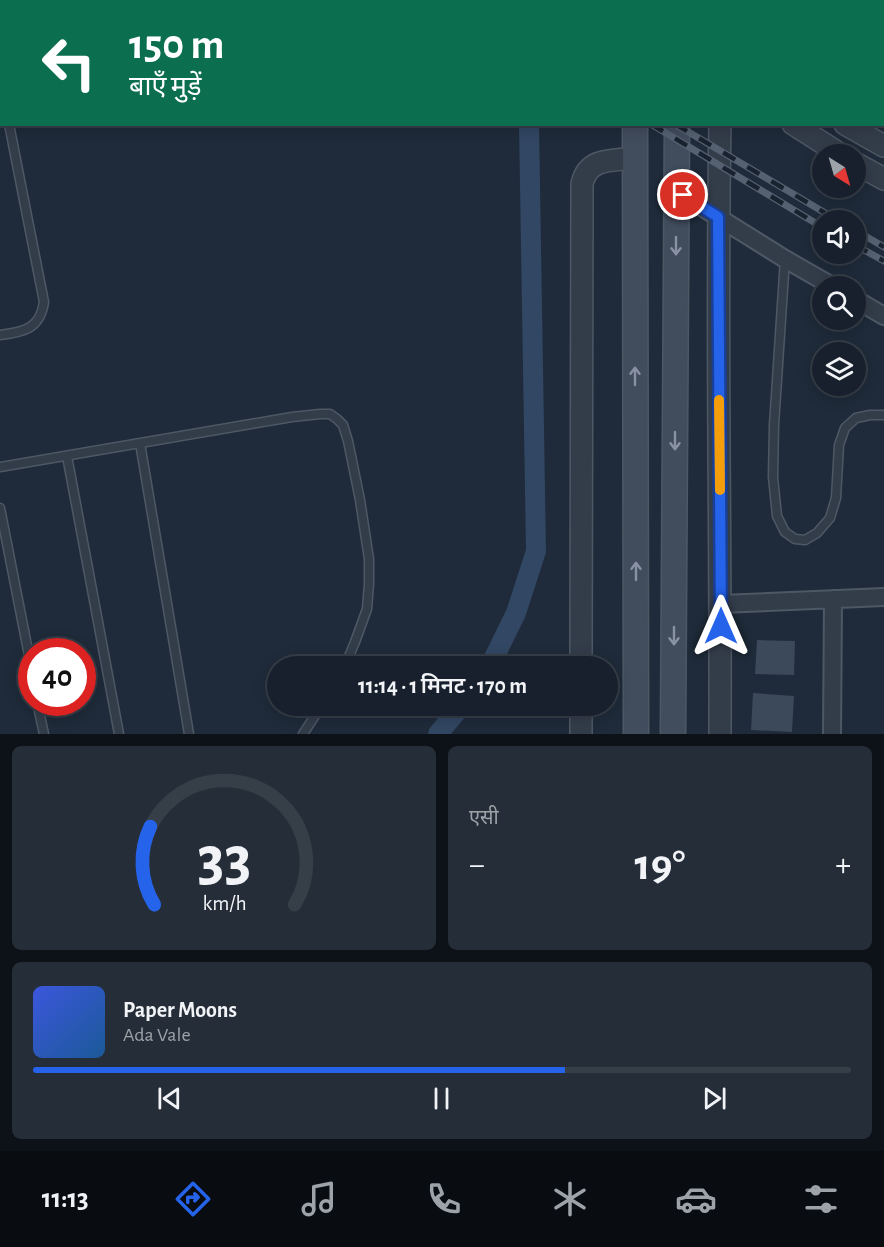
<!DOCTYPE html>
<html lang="hi">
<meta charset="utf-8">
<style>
:root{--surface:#17202c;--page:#242d38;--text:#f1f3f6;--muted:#9ea3a9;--line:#363e48;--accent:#2563eb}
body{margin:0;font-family:"Alegreya Sans","Noto Sans Devanagari",sans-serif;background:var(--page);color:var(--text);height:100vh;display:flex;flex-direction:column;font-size:22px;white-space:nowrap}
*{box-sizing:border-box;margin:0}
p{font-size:20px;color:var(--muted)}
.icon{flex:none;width:33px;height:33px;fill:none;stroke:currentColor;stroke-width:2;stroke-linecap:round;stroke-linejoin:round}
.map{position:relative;height:734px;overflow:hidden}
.details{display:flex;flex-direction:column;gap:12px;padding:12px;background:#0d1218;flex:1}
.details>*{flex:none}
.hud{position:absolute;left:0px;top:0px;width:885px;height:126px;box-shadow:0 3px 15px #0003,0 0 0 2px var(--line);background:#0b6e4f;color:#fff;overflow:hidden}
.needle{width:39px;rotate:143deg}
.buttons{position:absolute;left:812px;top:144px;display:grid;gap:12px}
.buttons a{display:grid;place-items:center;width:54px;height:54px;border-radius:50%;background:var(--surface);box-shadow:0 3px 15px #0003,0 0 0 2px var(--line);font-size:30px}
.speed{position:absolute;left:18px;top:638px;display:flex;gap:12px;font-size:30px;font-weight:700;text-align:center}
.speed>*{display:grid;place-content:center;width:78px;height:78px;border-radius:50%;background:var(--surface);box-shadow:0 3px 15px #0003,0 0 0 2px var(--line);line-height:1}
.speed .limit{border:9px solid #d22;background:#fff;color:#111}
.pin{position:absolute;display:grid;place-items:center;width:51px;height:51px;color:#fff;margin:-26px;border:3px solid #fff;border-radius:50%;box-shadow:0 2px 6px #0007}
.me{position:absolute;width:66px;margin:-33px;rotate:0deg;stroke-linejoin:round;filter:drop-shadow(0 0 4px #0008)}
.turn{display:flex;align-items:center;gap:21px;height:126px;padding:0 30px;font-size:27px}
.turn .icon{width:78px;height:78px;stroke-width:2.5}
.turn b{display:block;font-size:42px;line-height:51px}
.big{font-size:45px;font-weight:600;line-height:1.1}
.details .widget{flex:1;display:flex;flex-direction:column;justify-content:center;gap:9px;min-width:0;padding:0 21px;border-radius:9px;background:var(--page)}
.details .dial{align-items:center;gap:0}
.dial svg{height:156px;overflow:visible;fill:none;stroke:var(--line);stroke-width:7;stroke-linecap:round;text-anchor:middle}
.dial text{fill:var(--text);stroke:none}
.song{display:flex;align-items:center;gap:18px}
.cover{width:72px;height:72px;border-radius:9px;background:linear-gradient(135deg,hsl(230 70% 55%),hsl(210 70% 35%))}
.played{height:6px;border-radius:3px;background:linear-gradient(90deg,var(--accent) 65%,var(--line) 65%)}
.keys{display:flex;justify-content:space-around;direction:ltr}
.heat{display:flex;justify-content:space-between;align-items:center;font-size:33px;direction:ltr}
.details .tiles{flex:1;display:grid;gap:12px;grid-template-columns:1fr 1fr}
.widget:last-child{grid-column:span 2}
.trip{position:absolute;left:267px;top:656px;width:351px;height:60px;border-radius:30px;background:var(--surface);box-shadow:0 3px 15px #0003,0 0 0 2px var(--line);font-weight:600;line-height:60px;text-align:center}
.tabs{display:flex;height:96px;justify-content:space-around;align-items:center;background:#090d12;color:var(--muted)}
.tabs .icon{width:42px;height:42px}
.tabs .active{color:var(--accent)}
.tabs b{font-size:27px;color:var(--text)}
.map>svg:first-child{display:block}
.green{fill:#21383b}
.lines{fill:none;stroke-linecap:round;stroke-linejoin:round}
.canal{stroke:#324763;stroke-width:20}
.building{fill:#3b495a}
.service-casing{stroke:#4e5865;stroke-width:11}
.minor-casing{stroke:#4e5865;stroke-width:20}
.tertiary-casing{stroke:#4e5865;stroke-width:24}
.secondary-casing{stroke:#4e5865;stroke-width:27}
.service{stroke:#333d4a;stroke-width:8}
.minor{stroke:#333d4a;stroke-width:16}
.tertiary{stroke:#333d4a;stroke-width:21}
.secondary{stroke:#414c5d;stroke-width:24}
.rail-casing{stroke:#556171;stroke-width:7}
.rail{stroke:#19222f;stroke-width:4.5;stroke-dasharray:14;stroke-linecap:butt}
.oneway{stroke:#8892a2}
.route-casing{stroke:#184099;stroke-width:15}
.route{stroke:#2563eb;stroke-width:10}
.slow{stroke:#f59e0b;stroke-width:10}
</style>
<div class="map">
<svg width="884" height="734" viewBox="0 0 884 734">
<rect width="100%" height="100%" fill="#1f2b3a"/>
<path class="green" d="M678,0H884V124V2H677Z"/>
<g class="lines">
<path class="canal" d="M490,666L516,613L536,551L529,124
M438,734L462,705"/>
</g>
<path class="building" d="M757,640L795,641L794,675L755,674Z
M753,693L794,696L792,732L751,730Z"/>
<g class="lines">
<g class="service-casing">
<path id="service" d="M0,85L2,92
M785,259L774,425L773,477L777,516L785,532L795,539L805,540L817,533L830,518L836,498L839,445L845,428L856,418L870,415H884
M0,335C24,332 40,329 44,302L9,124
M140,443L189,734
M67,456L119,734
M0,467L292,417L320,414H330L337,419L343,425L348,441L360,500L369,559V584L367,609L355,642L345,666
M0,508L32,671
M37,702L44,734
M303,734L322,705"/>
</g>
<g class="minor-casing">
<path id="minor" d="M676,191L785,259L832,286
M855,299L884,316
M721,604L884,597
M832,734L833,599"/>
</g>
<g class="tertiary-casing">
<path id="tertiary" d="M793,124L840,154
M845,124L884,146
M855,163L884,179
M581,666L582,184C588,157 612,161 635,158
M581,734V705
M720,734C721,531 716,328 720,124"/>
</g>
<g class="secondary-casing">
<path id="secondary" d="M569,0L571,2
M634,0V2
M675,2V0
M635,124L636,734
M673,734L677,124"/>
</g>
<use href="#service" class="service"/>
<use href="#minor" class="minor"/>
<use href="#tertiary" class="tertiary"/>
<use href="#secondary" class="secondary"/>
<g class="rail-casing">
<path id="rail" d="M440,0L443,2
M465,0L467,2
M651,124L822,227
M675,124L837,220
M855,230L884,247
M855,245L884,261"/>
</g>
<use href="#rail" class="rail"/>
</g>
<defs><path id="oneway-shaft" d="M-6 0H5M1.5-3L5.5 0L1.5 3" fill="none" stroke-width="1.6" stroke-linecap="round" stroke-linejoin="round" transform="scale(1.5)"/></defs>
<g class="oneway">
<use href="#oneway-shaft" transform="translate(676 246) rotate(90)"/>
<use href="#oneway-shaft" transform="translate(635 376) rotate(-90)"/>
<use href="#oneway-shaft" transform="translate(675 441) rotate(90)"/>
<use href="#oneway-shaft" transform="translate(636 571) rotate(-90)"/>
<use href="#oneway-shaft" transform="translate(674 636) rotate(90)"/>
</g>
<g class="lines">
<g class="route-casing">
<path id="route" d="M683,195L718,217L721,626"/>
</g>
<use href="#route" class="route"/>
<path class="slow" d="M719,400L720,490"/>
</g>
</svg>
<div class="buttons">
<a><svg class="needle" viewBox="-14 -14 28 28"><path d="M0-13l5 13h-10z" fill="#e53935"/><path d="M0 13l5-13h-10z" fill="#9ea3a9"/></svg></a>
<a><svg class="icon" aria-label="sound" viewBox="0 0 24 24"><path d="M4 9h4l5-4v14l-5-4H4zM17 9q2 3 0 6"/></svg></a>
<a><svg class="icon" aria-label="search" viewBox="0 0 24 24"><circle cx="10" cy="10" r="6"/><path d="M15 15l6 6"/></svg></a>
<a><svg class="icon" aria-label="layers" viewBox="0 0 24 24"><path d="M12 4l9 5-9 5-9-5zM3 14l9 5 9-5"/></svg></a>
</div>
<div class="speed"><div class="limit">40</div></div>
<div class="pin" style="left:683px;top:195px;background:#d93025"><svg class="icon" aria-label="arrive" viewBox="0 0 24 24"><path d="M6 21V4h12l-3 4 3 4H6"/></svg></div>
<svg class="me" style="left:721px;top:626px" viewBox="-20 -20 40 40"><path d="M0-17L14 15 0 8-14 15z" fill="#2563eb" stroke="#fff" stroke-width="4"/></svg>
<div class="trip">11:14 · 1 मिनट · 170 m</div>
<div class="hud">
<div class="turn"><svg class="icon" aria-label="left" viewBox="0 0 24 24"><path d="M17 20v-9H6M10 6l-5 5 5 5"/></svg><div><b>150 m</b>बाएँ मुड़ें</div></div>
</div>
</div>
<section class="details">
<div class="tiles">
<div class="widget dial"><svg viewBox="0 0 100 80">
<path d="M14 69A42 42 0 1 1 86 69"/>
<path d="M14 69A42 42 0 0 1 12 29" stroke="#2563eb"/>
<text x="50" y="56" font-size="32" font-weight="700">33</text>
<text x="50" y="72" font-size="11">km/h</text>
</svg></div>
<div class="widget"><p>एसी</p>
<div class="heat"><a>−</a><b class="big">19°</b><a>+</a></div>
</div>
<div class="widget">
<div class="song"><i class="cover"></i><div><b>Paper Moons</b><p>Ada Vale</p></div></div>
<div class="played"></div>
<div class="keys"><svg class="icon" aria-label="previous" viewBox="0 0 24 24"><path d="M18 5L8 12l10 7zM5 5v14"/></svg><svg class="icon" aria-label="pause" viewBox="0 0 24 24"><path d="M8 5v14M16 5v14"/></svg><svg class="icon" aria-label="next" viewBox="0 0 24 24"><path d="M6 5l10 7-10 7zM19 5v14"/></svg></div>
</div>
</div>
</section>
<nav class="tabs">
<b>11:13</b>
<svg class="icon active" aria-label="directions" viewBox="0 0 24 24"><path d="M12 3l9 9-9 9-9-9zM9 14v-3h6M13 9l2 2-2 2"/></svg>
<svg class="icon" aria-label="music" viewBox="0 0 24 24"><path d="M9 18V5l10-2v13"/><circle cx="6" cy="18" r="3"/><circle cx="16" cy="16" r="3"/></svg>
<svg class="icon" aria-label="phone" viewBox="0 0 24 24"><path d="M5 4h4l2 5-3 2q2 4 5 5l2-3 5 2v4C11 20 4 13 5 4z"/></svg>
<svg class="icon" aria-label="climate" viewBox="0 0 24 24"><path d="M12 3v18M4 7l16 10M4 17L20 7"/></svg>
<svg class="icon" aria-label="car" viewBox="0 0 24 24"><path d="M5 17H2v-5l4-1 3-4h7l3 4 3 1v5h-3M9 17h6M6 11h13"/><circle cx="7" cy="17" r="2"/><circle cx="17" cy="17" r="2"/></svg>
<svg class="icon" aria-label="filters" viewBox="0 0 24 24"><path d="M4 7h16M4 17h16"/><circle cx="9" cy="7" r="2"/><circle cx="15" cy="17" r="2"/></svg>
</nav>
